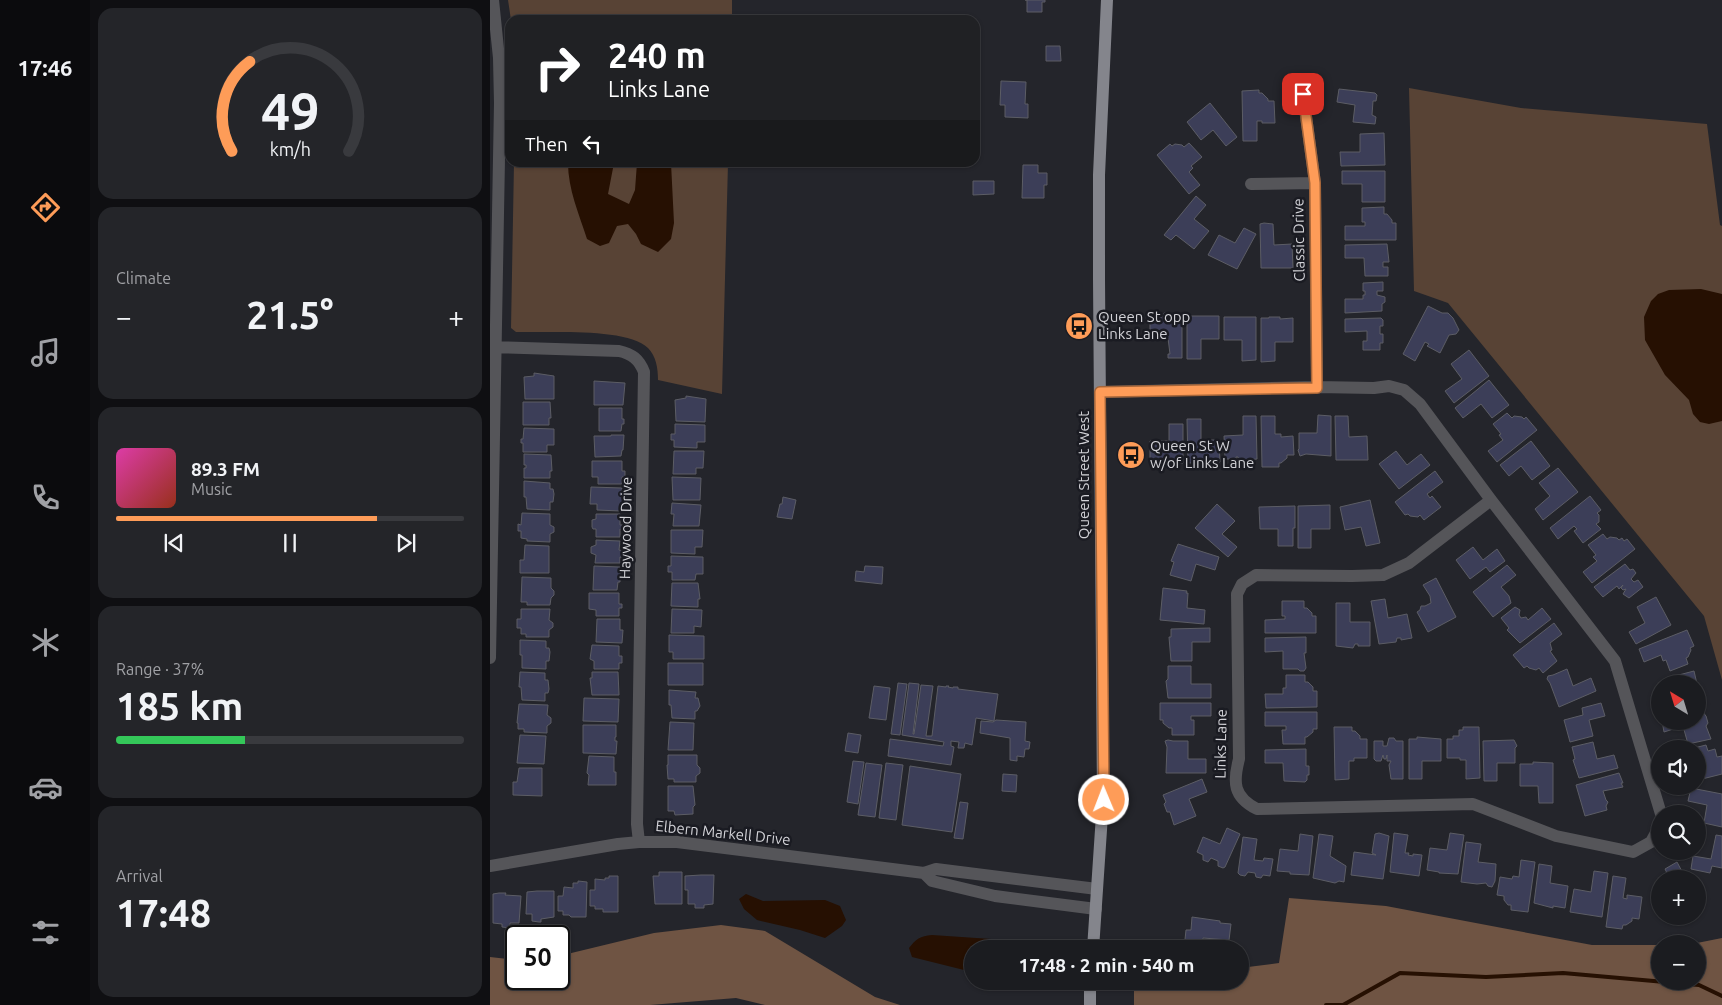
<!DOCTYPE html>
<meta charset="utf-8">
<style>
:root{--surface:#1b1c20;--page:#242529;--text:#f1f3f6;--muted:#a0a1a5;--line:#393a3e;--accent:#fe9c58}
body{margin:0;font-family:Ubuntu,sans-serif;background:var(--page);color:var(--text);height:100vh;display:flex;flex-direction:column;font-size:19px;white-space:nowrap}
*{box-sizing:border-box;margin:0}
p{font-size:16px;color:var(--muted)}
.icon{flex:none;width:28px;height:28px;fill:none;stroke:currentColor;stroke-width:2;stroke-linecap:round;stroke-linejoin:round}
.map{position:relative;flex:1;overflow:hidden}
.drawer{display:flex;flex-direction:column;gap:8px;padding:8px;background:#0f0f12;width:400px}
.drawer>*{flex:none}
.guide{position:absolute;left:15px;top:15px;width:475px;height:152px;border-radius:15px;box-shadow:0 1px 4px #0004,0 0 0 1px var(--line);background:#202124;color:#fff;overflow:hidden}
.needle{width:32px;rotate:322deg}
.buttons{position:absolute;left:1161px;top:675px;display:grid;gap:10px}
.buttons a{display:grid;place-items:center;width:55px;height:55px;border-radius:50%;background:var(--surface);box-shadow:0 1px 4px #0004,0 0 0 1px var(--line);font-size:25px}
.speed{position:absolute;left:15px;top:925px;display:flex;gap:10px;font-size:25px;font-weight:700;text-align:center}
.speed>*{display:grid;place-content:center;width:65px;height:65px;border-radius:50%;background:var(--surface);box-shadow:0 1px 4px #0004,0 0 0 1px var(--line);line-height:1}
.speed .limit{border:2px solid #111;border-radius:8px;background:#fff;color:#111}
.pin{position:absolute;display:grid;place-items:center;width:42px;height:42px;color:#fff;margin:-21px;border-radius:10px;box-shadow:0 2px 8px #0006}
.me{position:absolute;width:55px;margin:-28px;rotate:359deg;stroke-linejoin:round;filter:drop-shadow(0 0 4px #0008)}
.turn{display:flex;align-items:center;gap:18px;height:105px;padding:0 20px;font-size:22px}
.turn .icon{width:65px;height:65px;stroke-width:2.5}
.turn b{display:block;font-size:35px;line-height:42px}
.then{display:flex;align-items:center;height:48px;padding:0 20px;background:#0003;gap:10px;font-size:19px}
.big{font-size:38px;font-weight:600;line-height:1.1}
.drawer .widget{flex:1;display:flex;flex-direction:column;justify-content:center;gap:8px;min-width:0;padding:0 18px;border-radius:15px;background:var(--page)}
.drawer .dial{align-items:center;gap:0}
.dial svg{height:130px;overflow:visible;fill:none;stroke:var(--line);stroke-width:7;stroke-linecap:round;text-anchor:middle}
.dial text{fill:var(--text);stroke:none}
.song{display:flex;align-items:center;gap:15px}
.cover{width:60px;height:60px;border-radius:8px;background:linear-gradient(135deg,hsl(320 70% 55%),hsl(10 70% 35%))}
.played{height:5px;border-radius:2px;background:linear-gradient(90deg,var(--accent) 75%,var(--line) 75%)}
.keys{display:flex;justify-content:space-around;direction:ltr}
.heat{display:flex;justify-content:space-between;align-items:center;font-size:28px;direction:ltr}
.charge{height:8px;border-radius:4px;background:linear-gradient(90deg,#34c759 37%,var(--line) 0)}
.trip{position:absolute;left:474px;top:940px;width:285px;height:50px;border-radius:25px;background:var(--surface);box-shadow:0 1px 4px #0004,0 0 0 1px var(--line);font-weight:600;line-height:50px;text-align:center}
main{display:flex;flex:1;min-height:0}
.tabs{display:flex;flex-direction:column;width:90px;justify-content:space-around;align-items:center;background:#0b0b0d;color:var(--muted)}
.tabs .icon{width:35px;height:35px}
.tabs .active{color:var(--accent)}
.tabs b{font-size:22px;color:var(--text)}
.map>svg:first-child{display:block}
.green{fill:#584335}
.forest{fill:#6f5443}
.water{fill:#261002}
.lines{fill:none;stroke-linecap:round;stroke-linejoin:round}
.stream{stroke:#261002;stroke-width:4}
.building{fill:#3c3e58;stroke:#5c5d65}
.minor{stroke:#555559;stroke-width:12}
.major{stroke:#84858c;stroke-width:12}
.route-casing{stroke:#a56539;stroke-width:12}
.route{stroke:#fe9c58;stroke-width:9}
.labels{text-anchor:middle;stroke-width:5;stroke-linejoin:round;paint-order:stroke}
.street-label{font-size:15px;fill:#d2d2d7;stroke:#1a1b22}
.poi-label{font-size:15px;fill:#d2d2d7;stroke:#1a1b22;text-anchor:start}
</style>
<main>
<nav class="tabs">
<b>17:46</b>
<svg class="icon active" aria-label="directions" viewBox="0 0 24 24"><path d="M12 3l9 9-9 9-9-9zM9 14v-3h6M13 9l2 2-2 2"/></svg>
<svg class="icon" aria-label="music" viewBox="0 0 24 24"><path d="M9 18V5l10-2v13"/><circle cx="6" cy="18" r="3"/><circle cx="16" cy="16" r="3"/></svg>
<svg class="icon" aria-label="phone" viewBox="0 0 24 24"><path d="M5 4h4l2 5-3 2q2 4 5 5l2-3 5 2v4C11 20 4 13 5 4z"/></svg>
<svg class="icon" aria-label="climate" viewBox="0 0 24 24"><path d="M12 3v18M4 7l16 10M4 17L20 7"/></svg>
<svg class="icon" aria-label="car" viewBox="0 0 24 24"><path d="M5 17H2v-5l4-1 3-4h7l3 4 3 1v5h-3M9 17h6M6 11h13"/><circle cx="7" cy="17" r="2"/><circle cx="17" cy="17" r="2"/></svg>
<svg class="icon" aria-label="filters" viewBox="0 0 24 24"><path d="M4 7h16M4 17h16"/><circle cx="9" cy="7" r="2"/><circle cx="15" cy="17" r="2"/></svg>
</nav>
<section class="drawer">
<div class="widget dial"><svg viewBox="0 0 100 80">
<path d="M14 69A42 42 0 1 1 86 69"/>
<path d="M14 69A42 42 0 0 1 25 14" stroke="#fe9c58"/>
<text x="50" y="56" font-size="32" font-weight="700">49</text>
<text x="50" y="72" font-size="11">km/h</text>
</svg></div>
<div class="widget"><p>Climate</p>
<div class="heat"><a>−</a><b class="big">21.5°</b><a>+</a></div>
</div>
<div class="widget">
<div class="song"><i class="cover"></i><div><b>89.3 FM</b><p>Music</p></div></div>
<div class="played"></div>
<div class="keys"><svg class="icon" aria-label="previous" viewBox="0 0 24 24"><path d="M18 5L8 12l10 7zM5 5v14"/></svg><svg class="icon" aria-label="pause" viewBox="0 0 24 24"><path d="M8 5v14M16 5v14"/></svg><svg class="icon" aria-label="next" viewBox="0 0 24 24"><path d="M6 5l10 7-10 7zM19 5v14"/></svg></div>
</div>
<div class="widget"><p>Range · 37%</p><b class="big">185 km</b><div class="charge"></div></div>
<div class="widget"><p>Arrival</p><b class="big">17:48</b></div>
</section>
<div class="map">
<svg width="1232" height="1005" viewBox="0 0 1232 1005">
<rect width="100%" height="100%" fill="#24252b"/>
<path class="green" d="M18,0H242V20H21Z
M919,88L1031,108L1217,124L1230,225L1232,226V680L1214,616L958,303L924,291Z
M24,163H238L232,394L168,380C168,368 166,356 158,348C137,327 56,333 26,332L21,328Z"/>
<path class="forest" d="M799,898L896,906L1102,945H1170V981H1208V944H1202L1232,938V1005H644V981H750V968L789,963Z
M231,925L275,931L385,997L410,1005H275L246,998L160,1005H0V957L26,960V979H69V956L164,933Z"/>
<path class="water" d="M78,163H124L118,194L139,204L145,190L147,163H181L184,223L181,239L168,252L151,244L146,234L138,224L127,226L119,243L110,246L97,239C89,214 78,189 78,163Z
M1211,289L1232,294V421L1219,424L1210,422L1203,414L1199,400L1175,375L1155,340L1154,317L1161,301L1168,294L1179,290Z
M256,894L273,901L335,900L350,906L356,920L352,926L335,938L310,930L267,920L254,909L249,899Z
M442,935L501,939L509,944L512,949H482V972L422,957L419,948C426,939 430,936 442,935Z"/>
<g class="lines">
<path class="stream" d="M836,1005H853L910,973L996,977L1073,973L1209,985L1232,996"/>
</g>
<path class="building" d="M535,0H555V2H552V12H537V0Z
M556,46H570L571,61H556Z
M511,81L536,82L535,104H538V118L515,117V105H510Z
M849,89L885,93L887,95L886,101H883L882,115L886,117L885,124L863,122L865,105L847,102Z
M769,90V93H772L778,99V101H784L785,123H772V121H767V141H753L752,91Z
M720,103L747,137L736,146L723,130L711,140L697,122Z
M894,133L895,165L851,166L850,152H870V134Z
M699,143L712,157L701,166L703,168L699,172L710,185L699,194L667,155L680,144L682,146L685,144L692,145L694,147Z
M533,165H548V173H557V185H554V198H532Z
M852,171H895V202H872V184H852Z
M483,181H504V194L483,195Z
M706,196L716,205L704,219L719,231L704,249L686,235L681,240L674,235Z
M894,207V214H897L902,220V223H906V240H855V226H875V222H872V208Z
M774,223L783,224L784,245L802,244L803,268H771L770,224Z
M754,228L766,234L747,269L718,255L729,235L745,243Z
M897,244L899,262H893V267H898V276H875L874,258H855V245Z
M893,282V291H887V295L895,297V302L892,304V311L855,313V299H873V295H875V291H873V283Z
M938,306L952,313H958L963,318L969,330L966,334L959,335L950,353L937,346L939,344L935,342L925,361L913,354Z
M674,313L692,315V358H678V354H680L678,338H660V315H670V317H673Z
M697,316H729V339H711V359H697Z
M734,317H766V360L752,361V340H734Z
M779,317H790V319L803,318V342H785V361L771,362V318H779Z
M891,318L893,320V326H890V334H893V343H890V350H873V341H877V331L855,332V319Z
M979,350L999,376L964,403L955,391L972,379L961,364Z
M44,373L64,376V399H35L34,377L44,376Z
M999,380L1019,405L1002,418L991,404L973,418L965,408Z
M104,381L135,383L133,405H104Z
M196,396L216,399L215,422L186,421L185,400L196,398Z
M33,402H60L61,418H59V425H33Z
M109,408H132V419H134V424H132L131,431H109Z
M1017,413L1022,418L1024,416L1032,417L1034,419L1036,417L1047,430L1007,462L998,451L1013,440L1009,435L1011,434L1003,424Z
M828,415L841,416V456L816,454L810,456L808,450L809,449V433H827Z
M753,416H766L767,459L749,461L748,457H746V459H735L734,436L753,435Z
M771,416H785V434H791V437L803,436L804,455H797V458L791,463H789V467H772Z
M845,416H858L859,437L877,436L878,460H846Z
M697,419H711V440H729L730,462L698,463Z
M185,424L215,425V442H207V448L184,447V440H181V434H185Z
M679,424H693V463H685V465L660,463V441H679Z
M34,428L64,429V445H57V452H33V443H31V439H33Z
M121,435H134L133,450H132L131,456L105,457L104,436H121Z
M1041,441L1060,466L1042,480L1031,466L1019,476L1010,465Z
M184,451H214L213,468H206V474H183Z
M906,451L917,465L931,454L940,465L909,489L889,464Z
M34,454L61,455L62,471H60V478H34V468H36V465H34Z
M102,461H132V471H135V477H132V484H108V477H102Z
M1068,468L1088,492L1053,520L1045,509L1060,496L1049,483Z
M945,471L953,482L937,494L940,498L942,496L951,507L934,520L930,515L928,517L920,516L918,514L915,515L905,502Z
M182,477L211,478L210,500H183Z
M34,481L60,483V489H63L64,494L63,502H60V510L37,509L36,497H34Z
M101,487L132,488V498H134V503H131V511L107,510V504H100Z
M1100,496L1111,510L1107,513L1109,515V522L1106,524L1111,529L1093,543L1084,531L1087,529L1084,526L1068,539L1060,528Z
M293,497L306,500L302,519L287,517L290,504H292Z
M880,500L890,543L876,546L871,527L855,530L850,507Z
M182,503L211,505L209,526H183L184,514H181Z
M727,504L745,521L732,534L747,547L738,557L705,528Z
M840,505V529H821V548H808V506Z
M805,506V528H803V546H788V529H770L769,507Z
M32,513L60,514V525L64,527V532L60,534V542L37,541V539L31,538V531H28V524L31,525Z
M106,514H130V525H133V530L130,529V537H106V529H103L102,527V520L106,519Z
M181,530H213L212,547H205V554L181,553Z
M1113,534L1117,539L1120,537L1127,538L1129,540L1132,538L1134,541L1137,539L1145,549L1102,583L1093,572L1107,561L1103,557L1106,555L1098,545Z
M106,540L130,541L129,550L134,551V557H130V563H105L106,555L101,553V547L106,545Z
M688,544L729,557L725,570L706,564L701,581L680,575L684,562L681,561Z
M35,545L59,546V573H30V560H34Z
M983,547L993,560L1007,549L1015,561L1000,572L996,567L980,579L966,560Z
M181,556L213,557V574H206L205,580H182V572H178V566H181Z
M1135,564L1140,570L1143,569L1146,573L1141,579L1144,582L1148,580L1153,587L1139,598L1133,594L1136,589L1133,590L1131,588L1133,585L1129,589L1127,586L1113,597L1104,587Z
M1017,565L1026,575L1011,587L1019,596L1021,603L1003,617L983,592Z
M104,566L130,567V582H128L127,590H103Z
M375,566L393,567L392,584L365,581L366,571L374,572Z
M32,577L61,578V588L64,591V595L61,598L60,605H37V602H31Z
M946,578L966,617L938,632L927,612L930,610L931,606H935L941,603L940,596L933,585Z
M182,583H208L210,599H208V607L181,606Z
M673,588L697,591L696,593H698L697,608L715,610L714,624L670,620Z
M99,593H129V604H132V608H129V616H106V610L99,609Z
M1166,597L1181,625L1146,644L1139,632L1155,623L1147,607Z
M895,599L898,618L917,614L922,638L911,640V638H907L906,642L889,644L881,601Z
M792,601H814V608H817L822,613V616H826V633H775V620L795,619V616H792Z
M846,603H860V622H880V646H868V644H865L863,648L846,646Z
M1025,607L1030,610L1029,615L1031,618L1036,617L1038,620L1052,608L1061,619L1030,643L1017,630L1019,628L1011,618Z
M31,609H60L59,620L63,623V627L59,630V637H36V634H31V628H27V619H31Z
M182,609L212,610L211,627L204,626V633H181Z
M107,619H130V630H133L132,643L106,642Z
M1064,623L1072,634L1060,643L1062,650L1060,651L1067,661L1053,673L1049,668L1046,670L1039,668L1037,666L1034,668L1023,655Z
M720,628V642H702V661H681L679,637H681V629Z
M1197,630L1204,646L1200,648L1201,650L1198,657L1196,658L1198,664L1180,671L1176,660L1173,661L1171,655L1154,662L1149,649Z
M179,635L214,636V659H183V652H179Z
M816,637V653H814L816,668L814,671H810L808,669H793V651L775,652V638Z
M30,640L56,641V648H59L60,652L59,661H56V669L32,668V655H30Z
M102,645L129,646V656H132V663H129V669H104V661L100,659Z
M178,663H213V685H178Z
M678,666H701V684H721V698H678L676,681L678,679Z
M1077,669L1083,686L1101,678L1106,691L1069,707L1060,683L1057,679L1058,676L1063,675Z
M1204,671L1207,684H1183L1181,677Z
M30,672L55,673V680H58L59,689L58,693H55V701L32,700L31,687H29Z
M102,672H128L129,695H102L100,678H102Z
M796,675H815V682H818L823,687V691H827V707L776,708L775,694H793V688H796Z
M408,683L417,684L410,735L401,734Z
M419,683L429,684L423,734H424L431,685L443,686L436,736H442L448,686L456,687V686H459L458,687L463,688V687H468V689L508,694L504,721L486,718L482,745L475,743L474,748H468L469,742L461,741V746L464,747L461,765L398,756L400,739L453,746L454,742L412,735Z
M1208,684L1213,702L1208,704Z
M384,686L400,688L396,720L379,718Z
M179,690L206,692L205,698H208L210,706L207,711H205V719L182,718L181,705H179Z
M94,698L129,699L128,722L93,721Z
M670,703H721V716H701V720H704V735H682V728H679L673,723V720H670Z
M1111,703L1115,716L1099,720L1103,736L1080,742L1074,720L1093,715L1092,708Z
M29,704L58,705L57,715L61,718V723L57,726V733L34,732V729H28V723H27Z
M1212,707L1215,715L1216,716L1218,723L1216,726L1221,739L1198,744L1193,726L1174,732L1172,721H1208V708Z
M775,712H827V729H823V732L817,737H815V744H793L792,730H796V726H775Z
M506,720L536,722L535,741L540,742L539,749H535L534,757L527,756V761L520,760V738L490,733L491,721L503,722Z
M180,722L204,723L203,750H178Z
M93,725H126V737H125V741H127L126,754L93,753Z
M844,727H862V731H865L870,736V739H877V758H864V761H859V779L845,780Z
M973,727H989L990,778L976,779V760H970V758H957V739H963V736H969V730H973Z
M358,733L371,735L368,753L355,751Z
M30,735L56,736L54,764L27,763Z
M927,737L951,739V761H932V779H919V739H927Z
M899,738H904L906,741H913V779H901L899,765L901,761H897V755L896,759H894L893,755L891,761H886L884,759V741H893V746H897Z
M678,740L683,741H698V759H716V773H676L677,747L675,741Z
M1024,740L1027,746L1025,748V763H1007V781H994L993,741Z
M1103,742L1107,759L1124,755L1128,768L1089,778L1083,760L1085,759L1082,747Z
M1216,745L1218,751L1225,749L1227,757L1232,756V774L1208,780V749H1200Z
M816,749V766H819V775H817V780L815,782L794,781L793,763H775V750Z
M178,755H207V765L210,768V773L206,776V782H184V779H178L177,765H178Z
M99,756L124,757V772H126V785H98L99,775L97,773Z
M363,761L374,762L368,804L357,802Z
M1043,762L1063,763V803H1049L1048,786H1030V764H1043Z
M376,763L392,765L385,817L368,815Z
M396,763L413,765L406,820L389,818Z
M420,766L471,774L462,832L412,825Z
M29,768H52V796L23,795V782H27Z
M1129,773L1133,783H1131L1133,787L1113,791L1116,800L1118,802L1116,806L1117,810L1095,816L1086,785Z
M513,774L527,775L526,792L512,791Z
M712,779L717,792L699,799L706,816L684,825L680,812H677L674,804L676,802L673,795Z
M178,786H203L205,805L203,807V814L185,815L184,811H178Z
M1201,788L1232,794V827L1214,823L1217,805L1198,801Z
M470,802L478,803L473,839L464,838Z
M737,828L750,834L735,867L733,868L728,866V861L721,858L718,862L713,860V855L707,852L713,837L730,844Z
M889,833L899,836L893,879L861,875L864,852L886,855L882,853L885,834Z
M904,833L918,835L915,853H919L918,855L923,856V854L932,855L929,876L900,872Z
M960,833L974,835L968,874L949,873V872L937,870L940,848L957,850Z
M810,834L823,836L819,875L800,874V872L787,871L790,849L808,851Z
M829,834L843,836L840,856L856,866L854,882L849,881L845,883L823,878Z
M1226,835L1232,836V868L1222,866L1220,873L1201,869L1203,856L1221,859Z
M753,837L767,839L764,860L773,861L774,858L783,859L780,876L773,875L771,878L766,877L765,873L758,872L755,876L750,875L748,873Z
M976,842L991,844L988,862L1006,864L1005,881L1002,887L998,886L996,883L987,884L971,882Z
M1031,860L1045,862L1038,912L1021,910V905H1018L1014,900V896L1007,895L1010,877L1022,879L1023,876L1029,877Z
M1187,862L1196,879H1180L1175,869Z
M1049,864L1062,866L1060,883L1078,886L1075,908L1063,906V908L1044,903Z
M1104,871L1118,873L1112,917L1080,912L1084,889L1101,892Z
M169,872H192V904H165L163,876H169Z
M211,875H224L223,904L214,905V908H205V904H198V890H195V876Z
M119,876H128V912H113V909H105V906H100V890H105V879L115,880V878H119Z
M1123,876L1136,878L1133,898L1137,899V895L1152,897L1149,919L1142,918V921L1136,925H1133L1132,929L1116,927Z
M88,881L97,882L96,917H81L79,915H73V911H68V896H73L74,887L83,888V883H88Z
M47,891H64V917L51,919V922H49L42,921V914H36L37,892Z
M9,893H16L15,895L31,896L29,923H20V928L12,927V924L3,923V894Z
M702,917L730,921V923L741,924L739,940L713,938L712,949H694L696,930H701Z"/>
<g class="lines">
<path class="minor" d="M813,94L825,183L827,387
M761,184L825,183
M0,347L129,351C142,354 149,359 154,372L147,824L149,842
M610,392L827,387L884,388L899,386L914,390L930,404L1001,500L1125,661L1171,814
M1001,500L919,563L893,575L862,576L766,575L752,584L747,594L749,759C743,782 743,797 767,809L983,804L1066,836L1143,852L1161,842L1170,825
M0,658L10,103L9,58L3,0
M0,866L128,844L149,842H187L434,873L446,869L607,889
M434,873L442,881L505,896L606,909"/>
<path class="major" d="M603,949L613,800L609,279V175L617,0
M600,1005V981"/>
</g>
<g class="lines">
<g class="route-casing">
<path id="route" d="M614,800L610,392L827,388L825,183L813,94"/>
</g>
<use href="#route" class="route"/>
</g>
<defs>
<g id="bus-disc" transform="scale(1.4375)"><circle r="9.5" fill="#fe9c58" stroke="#1a1b22"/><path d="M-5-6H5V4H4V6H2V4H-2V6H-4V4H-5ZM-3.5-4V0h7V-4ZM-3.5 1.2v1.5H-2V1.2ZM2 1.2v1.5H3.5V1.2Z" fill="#111"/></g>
</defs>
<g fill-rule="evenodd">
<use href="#bus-disc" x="589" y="326"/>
<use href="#bus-disc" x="641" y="455"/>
</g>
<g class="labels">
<g class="street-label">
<text transform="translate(809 240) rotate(-91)" y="5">Classic Drive</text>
<text transform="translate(594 475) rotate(-90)" y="5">Queen Street West</text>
<text transform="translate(136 528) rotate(-89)" y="5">Haywood Drive</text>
<text transform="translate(731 744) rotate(-89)" y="5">Links Lane</text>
<text transform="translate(233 833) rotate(6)" y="5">Elbern Markell Drive</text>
</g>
<g class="poi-label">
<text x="608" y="322">Queen St opp<tspan x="608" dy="17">Links Lane</tspan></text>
<text x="660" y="451">Queen St W<tspan x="660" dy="17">w/of Links Lane</tspan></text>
</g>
</g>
</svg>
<div class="buttons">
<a><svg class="needle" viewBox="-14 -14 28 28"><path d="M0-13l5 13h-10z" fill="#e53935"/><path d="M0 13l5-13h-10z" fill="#a0a1a5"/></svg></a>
<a><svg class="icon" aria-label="sound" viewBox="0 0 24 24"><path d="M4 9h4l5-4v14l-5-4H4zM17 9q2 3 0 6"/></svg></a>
<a><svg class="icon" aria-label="search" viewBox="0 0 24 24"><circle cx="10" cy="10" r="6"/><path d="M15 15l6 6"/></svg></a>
<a>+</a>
<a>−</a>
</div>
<div class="speed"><div class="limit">50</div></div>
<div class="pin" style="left:813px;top:94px;background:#d93025"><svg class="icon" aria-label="arrive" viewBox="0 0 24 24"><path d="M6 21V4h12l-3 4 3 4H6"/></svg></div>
<svg class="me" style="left:614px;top:800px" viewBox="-20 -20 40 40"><circle r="17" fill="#fe9c58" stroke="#fff" stroke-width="3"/><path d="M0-11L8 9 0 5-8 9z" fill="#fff"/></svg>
<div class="trip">17:48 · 2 min · 540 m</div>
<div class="guide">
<div class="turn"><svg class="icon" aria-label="right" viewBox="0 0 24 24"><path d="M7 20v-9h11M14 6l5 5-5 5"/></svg><div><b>240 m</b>Links Lane</div></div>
<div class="then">Then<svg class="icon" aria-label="left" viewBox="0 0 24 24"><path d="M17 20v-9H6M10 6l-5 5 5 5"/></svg></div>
</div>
</div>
</main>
